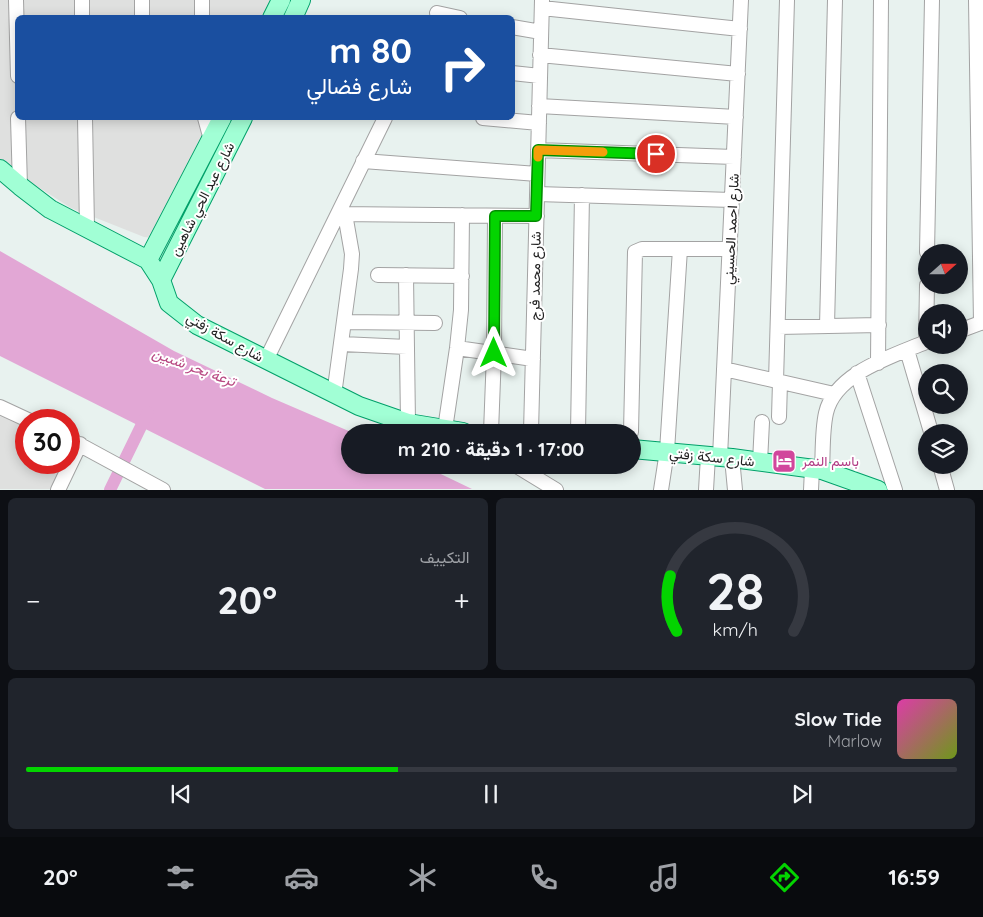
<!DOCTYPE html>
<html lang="ar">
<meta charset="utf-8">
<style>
:root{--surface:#171b24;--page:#20242c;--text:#f1f3f6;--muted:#9ea1a6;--line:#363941;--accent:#03d400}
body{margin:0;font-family:Quicksand,Vazirmatn,sans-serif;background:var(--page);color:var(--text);direction:rtl;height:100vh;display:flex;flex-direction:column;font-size:19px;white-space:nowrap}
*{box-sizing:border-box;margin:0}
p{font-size:16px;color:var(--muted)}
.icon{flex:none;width:28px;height:28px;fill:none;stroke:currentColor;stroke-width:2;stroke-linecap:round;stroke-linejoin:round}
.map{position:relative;height:490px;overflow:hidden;direction:ltr}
.drawer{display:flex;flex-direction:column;gap:8px;padding:8px;background:#0d0f14;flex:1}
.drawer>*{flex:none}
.top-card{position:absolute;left:15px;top:15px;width:500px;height:105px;border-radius:8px;box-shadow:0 2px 12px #0003;direction:rtl;background:#1a4fa0;color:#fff;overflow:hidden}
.needle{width:32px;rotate:69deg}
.tools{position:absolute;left:918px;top:244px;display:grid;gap:10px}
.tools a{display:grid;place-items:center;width:50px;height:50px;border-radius:50%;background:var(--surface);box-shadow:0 2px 12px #0003;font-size:25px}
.speed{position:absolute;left:15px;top:409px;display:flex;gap:10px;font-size:25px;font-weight:700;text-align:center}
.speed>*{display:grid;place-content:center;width:65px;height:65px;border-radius:50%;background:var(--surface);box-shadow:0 2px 12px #0003;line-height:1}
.speed .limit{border:8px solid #d22;background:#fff;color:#111}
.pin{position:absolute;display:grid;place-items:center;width:42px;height:42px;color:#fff;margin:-21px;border:2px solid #fff;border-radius:50%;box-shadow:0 1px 5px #0007}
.me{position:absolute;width:55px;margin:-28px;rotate:0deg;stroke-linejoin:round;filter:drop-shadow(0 0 4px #0008)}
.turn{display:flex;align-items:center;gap:18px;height:105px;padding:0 20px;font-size:22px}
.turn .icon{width:65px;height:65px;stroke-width:2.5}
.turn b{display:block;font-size:35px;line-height:42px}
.big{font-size:38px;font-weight:800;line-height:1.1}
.drawer .card{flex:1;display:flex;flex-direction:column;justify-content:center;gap:8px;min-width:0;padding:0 18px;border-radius:8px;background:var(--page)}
.drawer .dial{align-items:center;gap:0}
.dial svg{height:130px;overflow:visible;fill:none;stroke:var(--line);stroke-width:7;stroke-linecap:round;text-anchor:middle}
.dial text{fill:var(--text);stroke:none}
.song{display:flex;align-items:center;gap:15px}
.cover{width:60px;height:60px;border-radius:8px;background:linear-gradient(135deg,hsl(320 70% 55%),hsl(80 70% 35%))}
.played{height:5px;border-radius:2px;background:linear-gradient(90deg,var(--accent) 40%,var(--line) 40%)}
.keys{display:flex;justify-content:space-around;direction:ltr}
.heat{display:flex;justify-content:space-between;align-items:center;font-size:28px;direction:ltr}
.drawer .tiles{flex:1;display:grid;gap:8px;grid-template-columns:1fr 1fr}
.card:last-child{grid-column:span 2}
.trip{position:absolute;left:341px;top:424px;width:300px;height:50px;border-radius:25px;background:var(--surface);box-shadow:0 2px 12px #0003;font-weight:800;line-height:50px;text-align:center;direction:rtl}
.menu{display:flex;height:80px;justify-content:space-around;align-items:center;background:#090b0e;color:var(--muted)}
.menu .icon{width:35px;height:35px}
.menu .current{color:var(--accent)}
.menu b{font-size:22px;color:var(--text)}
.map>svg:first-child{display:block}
.residential{fill:#dfe0df}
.water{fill:#e2a7d5}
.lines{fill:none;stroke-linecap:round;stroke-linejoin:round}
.canal{stroke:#e2a7d5;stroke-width:12}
.minor-casing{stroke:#a3a3a3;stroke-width:16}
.major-casing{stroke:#00a069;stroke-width:20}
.minor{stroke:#fff;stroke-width:14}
.major{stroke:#a1ffd5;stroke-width:18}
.route-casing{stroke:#028a00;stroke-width:12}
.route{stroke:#03d400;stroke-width:9}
.slow{stroke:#f59e0b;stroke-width:9}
.labels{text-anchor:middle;stroke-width:4;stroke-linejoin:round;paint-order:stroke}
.street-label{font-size:14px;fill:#222;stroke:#fff}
.hotel-label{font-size:14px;fill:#b23c85;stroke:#fff;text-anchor:start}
.water-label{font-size:15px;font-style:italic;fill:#b84882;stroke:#fff}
</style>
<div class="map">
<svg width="983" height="490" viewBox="0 0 983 490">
<rect width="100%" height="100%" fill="#e8f2ef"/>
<path class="residential" d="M0,0H287L278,17L18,18V118H228L154,238L144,237L71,208L10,169L0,160Z
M0,411L26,424V462L67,463L54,489H0Z"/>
<path class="water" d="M0,251L174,351L272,398L351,432H350V465H422L472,489H265L0,356Z"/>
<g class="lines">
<path class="canal" d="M110,490L148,412"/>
<g class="minor-casing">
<path id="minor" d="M16,0L18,76
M82,0V18
M142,0V18
M202,0V18
M976,0L981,323
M542,8L740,29
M437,13L460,18
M512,27L541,32
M540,55L738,74
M512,73L540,76
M539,106L736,117
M18,118L20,186
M85,118L87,228
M205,118L211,140
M483,118L539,123
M538,150L734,157
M363,161L537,174
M537,194L732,200
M338,214L537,216
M927,252L932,0
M378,275L462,276
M406,275L408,423
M344,322L435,323
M827,326L835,0
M778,327L879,325
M959,331L983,322
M926,342L927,285
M342,344L407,347
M457,348L533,359
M907,350L931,432
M266,360L385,118
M878,363L881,0
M724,369L834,394
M857,373L895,490
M776,381L787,0
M334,395L351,269L352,254L345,214
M0,407L28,420
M779,417L780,382
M445,429L457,348L461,310L462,215
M491,432L494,353L495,216
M531,432L542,0
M578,432L582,195
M631,432L635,252L642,249H730
M69,439L163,490
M720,457L741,0
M732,458L735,490
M760,462L762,422
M515,465L556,490
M940,465L947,490
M822,470C823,452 822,431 826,413C835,373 893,356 926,342
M58,490L80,444
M661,490L667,451L680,249
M706,490L708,456
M811,490L812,469"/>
</g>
<g class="major-casing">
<path id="major" d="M272,18L281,0
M293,18L301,0
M0,169L20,186L50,209L148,260L161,280L169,303L197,325L359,406L408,423L463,432
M148,260L222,118
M161,280L243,118
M632,449L732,458L822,470L878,490"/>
</g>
<use href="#minor" class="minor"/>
<use href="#major" class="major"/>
</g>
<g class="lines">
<g class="route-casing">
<path id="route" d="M494,353L495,216H536L538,150L656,154"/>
</g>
<use href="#route" class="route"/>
<path class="slow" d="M538,157V150L603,152"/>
</g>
<defs>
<g id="hotel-square" transform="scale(1.25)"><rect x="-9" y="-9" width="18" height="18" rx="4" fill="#d1479c" stroke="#fff"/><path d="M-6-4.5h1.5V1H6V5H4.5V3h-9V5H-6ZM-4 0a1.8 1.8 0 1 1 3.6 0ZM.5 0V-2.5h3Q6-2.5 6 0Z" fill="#fff"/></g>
</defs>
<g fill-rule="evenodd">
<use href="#hotel-square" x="784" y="461"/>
</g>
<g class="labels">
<g class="street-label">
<text transform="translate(202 199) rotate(-63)" y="5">شارع عبد الحي شاهين</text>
<text transform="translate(731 229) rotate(-87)" y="5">شارع احمد الحسيني</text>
<text transform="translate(535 276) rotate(-89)" y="5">شارع محمد فرج</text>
<text transform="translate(225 337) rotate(29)" y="5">شارع سكة زفتي</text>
<text transform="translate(712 457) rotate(6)" y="5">شارع سكة زفتي</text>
</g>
<g class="hotel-label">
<text x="802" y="466">باسم النمر</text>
</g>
<g class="water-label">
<text transform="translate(194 367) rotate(20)" y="5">ترعة بحر شبين</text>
</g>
</g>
</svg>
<div class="tools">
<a><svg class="needle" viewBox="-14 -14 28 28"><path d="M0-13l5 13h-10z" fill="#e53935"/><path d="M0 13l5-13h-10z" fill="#9ea1a6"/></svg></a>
<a><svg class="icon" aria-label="sound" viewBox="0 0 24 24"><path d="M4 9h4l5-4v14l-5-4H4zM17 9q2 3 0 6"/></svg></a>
<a><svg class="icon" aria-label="search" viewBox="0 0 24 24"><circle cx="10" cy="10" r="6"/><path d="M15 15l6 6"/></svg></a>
<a><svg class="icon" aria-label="layers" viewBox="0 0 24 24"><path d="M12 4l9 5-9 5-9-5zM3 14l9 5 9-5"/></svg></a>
</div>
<div class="speed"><div class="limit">30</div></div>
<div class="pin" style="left:656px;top:154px;background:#d93025"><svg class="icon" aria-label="arrive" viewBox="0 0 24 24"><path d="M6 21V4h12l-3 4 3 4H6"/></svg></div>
<svg class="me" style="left:494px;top:353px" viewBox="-20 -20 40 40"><path d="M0-17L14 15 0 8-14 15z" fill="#03d400" stroke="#fff" stroke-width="4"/></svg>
<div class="trip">17:00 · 1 دقيقة · 210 m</div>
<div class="top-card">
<div class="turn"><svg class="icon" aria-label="right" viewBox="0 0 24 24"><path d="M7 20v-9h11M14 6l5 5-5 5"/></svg><div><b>80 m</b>شارع فضالي</div></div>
</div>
</div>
<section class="drawer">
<div class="tiles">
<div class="card dial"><svg viewBox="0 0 100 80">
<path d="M14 69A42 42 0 1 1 86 69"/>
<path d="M14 69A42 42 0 0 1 10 35" stroke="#03d400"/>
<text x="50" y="56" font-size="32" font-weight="700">28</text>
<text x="50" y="72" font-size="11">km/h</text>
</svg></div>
<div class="card"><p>التكييف</p>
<div class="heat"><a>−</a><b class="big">20°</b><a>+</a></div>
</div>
<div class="card">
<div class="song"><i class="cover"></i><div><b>Slow Tide</b><p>Marlow</p></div></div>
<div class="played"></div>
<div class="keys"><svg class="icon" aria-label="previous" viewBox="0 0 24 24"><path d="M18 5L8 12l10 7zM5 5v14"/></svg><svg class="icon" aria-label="pause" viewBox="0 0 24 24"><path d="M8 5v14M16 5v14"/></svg><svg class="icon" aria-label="next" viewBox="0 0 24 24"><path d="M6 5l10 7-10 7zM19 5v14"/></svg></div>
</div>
</div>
</section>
<nav class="menu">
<b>16:59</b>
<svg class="icon current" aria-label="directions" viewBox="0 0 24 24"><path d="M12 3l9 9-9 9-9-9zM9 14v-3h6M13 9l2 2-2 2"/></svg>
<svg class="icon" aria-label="music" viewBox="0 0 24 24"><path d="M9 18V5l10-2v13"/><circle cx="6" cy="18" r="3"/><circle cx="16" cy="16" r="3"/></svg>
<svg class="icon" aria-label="phone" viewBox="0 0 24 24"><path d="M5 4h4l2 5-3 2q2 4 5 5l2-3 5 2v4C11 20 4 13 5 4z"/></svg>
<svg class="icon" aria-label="climate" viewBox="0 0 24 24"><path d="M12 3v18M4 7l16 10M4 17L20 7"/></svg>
<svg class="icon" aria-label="car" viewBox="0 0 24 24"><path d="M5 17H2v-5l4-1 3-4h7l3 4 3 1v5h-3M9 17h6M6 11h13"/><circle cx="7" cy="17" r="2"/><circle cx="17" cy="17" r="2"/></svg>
<svg class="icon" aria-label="filters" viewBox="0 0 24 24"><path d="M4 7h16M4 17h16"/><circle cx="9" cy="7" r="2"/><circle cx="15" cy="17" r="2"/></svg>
<b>20°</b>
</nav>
